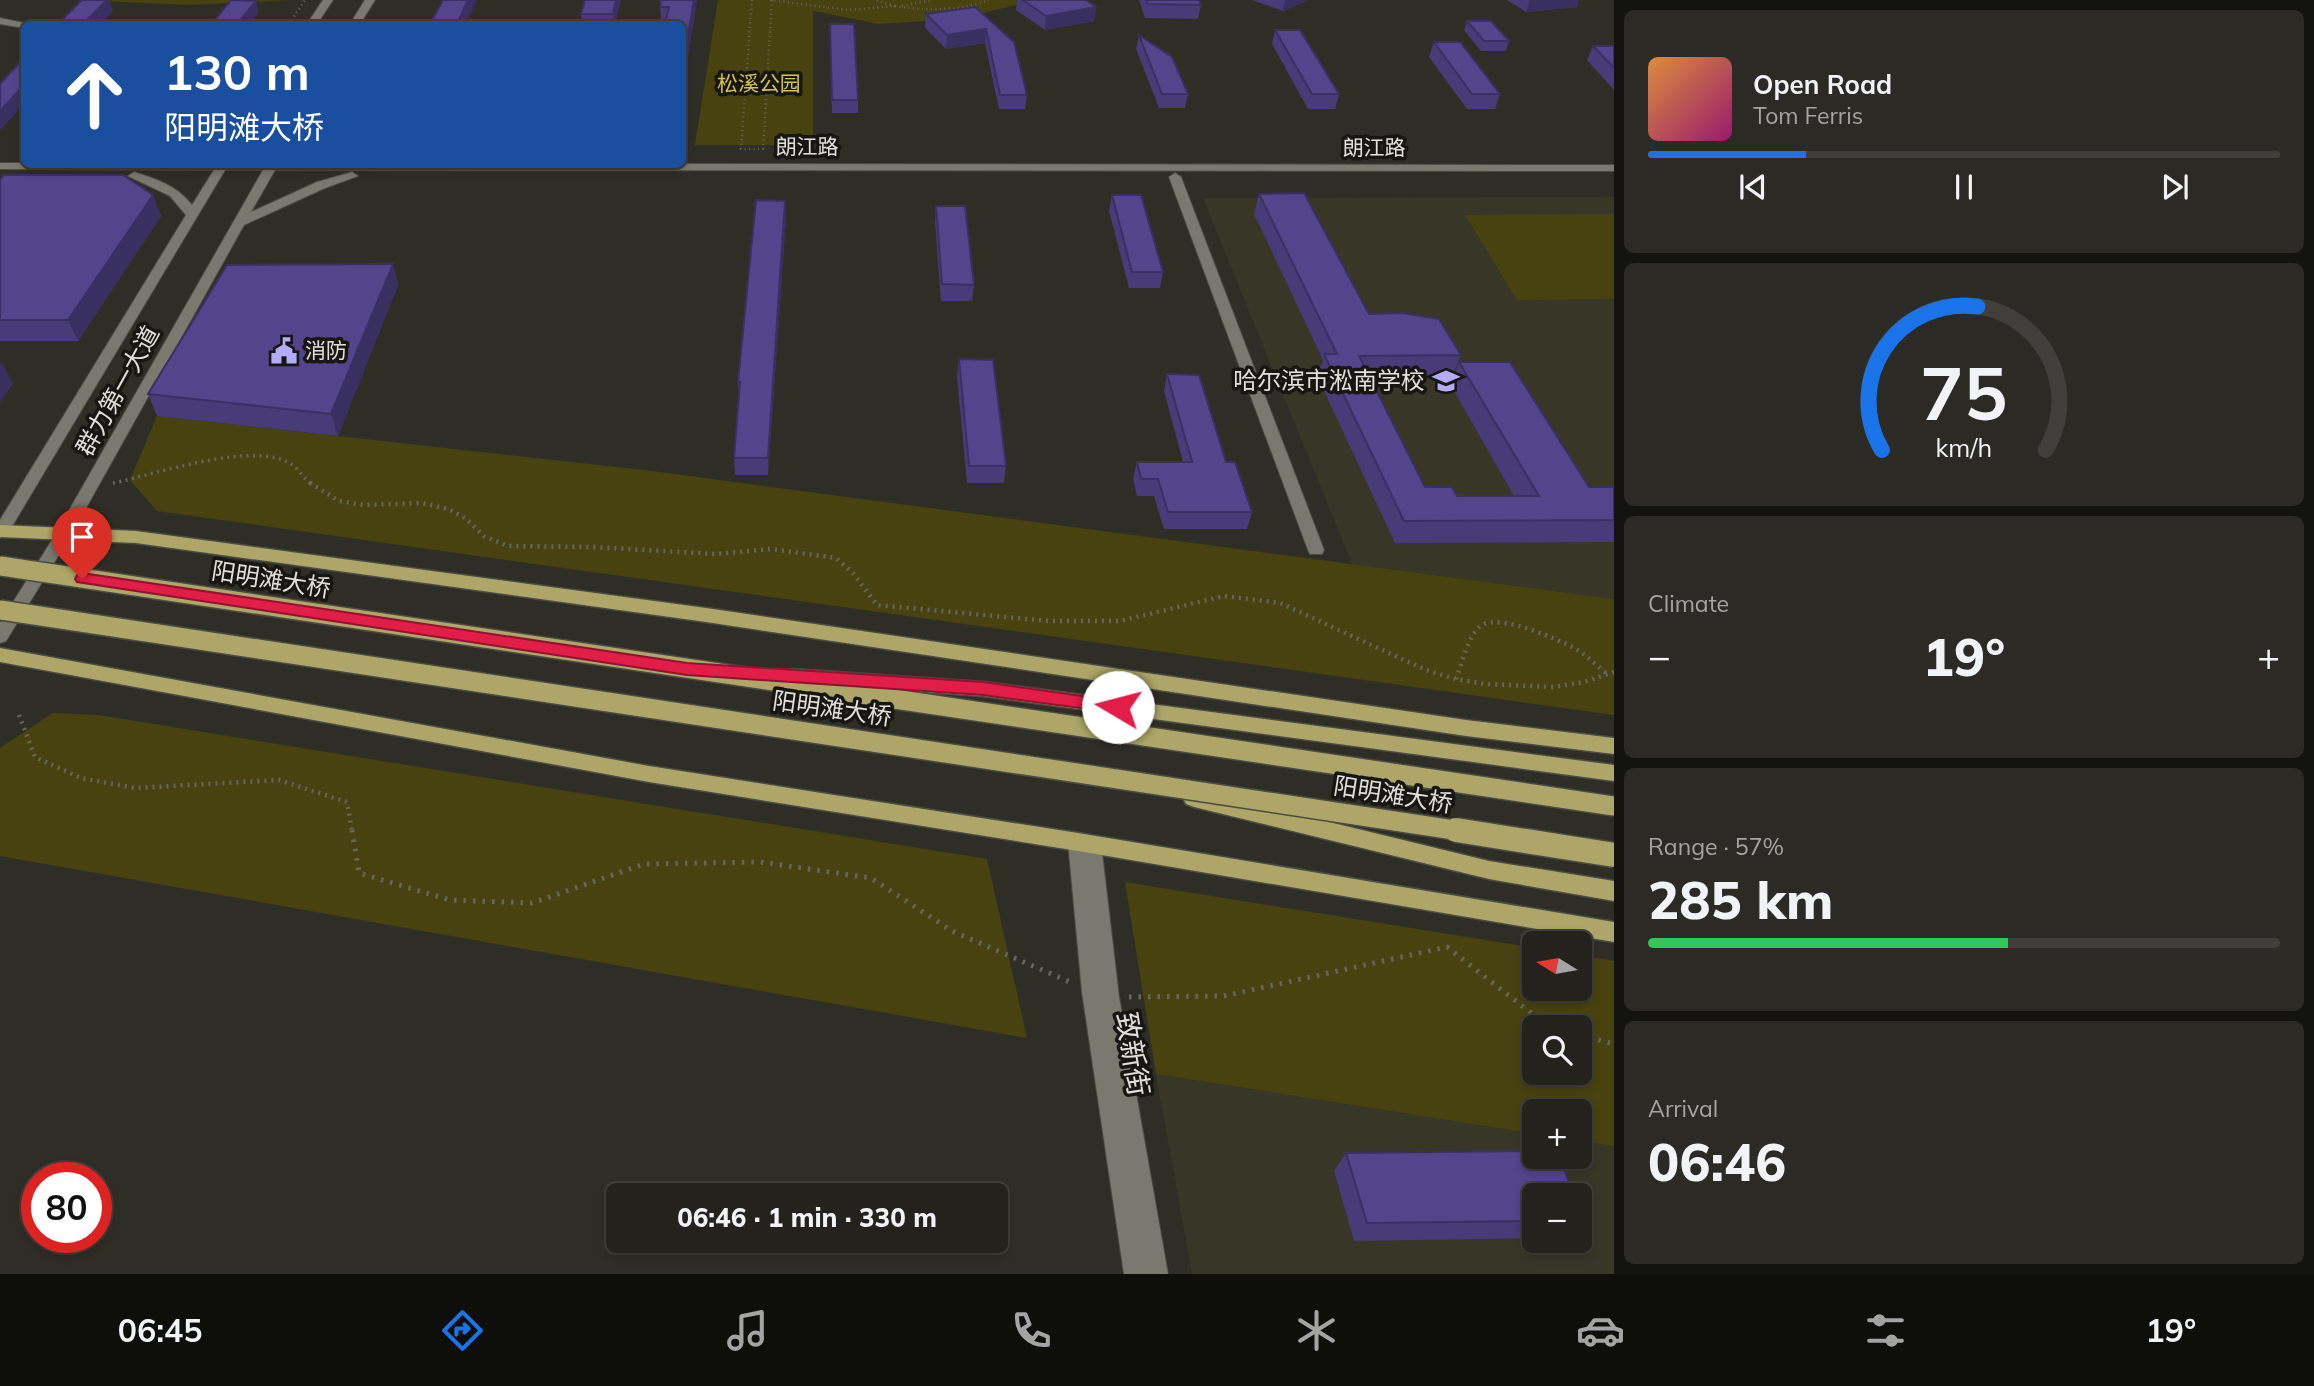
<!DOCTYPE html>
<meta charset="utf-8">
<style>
:root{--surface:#23221c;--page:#2b2a25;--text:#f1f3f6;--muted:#a3a4a3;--line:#403f3b;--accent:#1a73e8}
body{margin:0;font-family:Mulish,"Noto Sans SC",sans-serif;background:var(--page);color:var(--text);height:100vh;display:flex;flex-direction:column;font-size:26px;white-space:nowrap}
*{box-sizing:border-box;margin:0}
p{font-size:23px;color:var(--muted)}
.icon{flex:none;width:38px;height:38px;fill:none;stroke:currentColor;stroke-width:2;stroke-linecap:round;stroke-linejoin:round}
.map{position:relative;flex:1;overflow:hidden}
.panel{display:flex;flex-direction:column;gap:10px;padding:10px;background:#13130f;width:700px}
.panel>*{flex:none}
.banner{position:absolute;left:21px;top:21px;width:665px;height:147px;border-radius:10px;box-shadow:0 4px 10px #0003,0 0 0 2px var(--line);background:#1a4fa0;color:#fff;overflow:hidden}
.needle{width:46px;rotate:281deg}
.buttons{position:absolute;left:1522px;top:931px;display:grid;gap:14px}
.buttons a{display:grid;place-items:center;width:70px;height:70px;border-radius:10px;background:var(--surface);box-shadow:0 4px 10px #0003,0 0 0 2px var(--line);font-size:35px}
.speed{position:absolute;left:21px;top:1162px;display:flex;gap:14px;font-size:35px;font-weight:700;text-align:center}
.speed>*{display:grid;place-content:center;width:91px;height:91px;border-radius:50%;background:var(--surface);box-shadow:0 4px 10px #0003,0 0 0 2px var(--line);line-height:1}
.speed .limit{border:10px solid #d22;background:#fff;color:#111}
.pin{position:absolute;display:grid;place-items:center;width:60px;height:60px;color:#fff;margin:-72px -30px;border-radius:50% 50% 50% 0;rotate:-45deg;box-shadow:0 0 7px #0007}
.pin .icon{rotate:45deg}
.me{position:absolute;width:77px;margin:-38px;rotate:278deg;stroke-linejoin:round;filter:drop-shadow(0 0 5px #0008)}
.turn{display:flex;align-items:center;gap:24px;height:147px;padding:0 28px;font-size:32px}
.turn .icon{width:91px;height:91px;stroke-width:2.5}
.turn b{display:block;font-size:49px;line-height:60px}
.big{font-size:52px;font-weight:800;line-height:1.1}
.panel .tile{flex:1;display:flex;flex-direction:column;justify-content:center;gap:10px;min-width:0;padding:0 24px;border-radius:10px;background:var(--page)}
.panel .dial{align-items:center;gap:0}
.dial svg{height:182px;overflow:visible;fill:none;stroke:var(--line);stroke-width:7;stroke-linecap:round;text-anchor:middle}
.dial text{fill:var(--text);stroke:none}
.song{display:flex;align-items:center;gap:21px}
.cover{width:84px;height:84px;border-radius:10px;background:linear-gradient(135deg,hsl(30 70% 55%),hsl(320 70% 35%))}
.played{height:7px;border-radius:4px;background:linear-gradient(90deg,var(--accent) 25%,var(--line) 25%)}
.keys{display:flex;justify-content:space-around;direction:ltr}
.heat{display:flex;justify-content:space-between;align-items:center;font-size:38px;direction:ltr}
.charge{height:10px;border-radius:5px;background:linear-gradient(90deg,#34c759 57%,var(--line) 0)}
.trip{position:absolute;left:606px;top:1183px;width:402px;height:70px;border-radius:10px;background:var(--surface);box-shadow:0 4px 10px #0003,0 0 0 2px var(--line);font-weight:800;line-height:70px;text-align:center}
.menu{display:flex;height:112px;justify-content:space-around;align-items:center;background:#0e0e0b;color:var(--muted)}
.menu .icon{width:49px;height:49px}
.menu .on{color:var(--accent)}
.menu b{font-size:32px;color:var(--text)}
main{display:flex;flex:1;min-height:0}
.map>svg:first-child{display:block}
.built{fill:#373627;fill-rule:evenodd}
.green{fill:#484210;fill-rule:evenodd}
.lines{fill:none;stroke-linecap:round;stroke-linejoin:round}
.minor-casing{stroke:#4b4b44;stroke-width:2}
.tertiary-casing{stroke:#4b4b44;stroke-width:2}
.secondary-casing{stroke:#4b4b44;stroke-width:2}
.trunk-casing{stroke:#4b4b44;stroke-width:3}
.path-far3{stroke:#66655e;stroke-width:2.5;stroke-dasharray:1 3.5;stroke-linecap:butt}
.path-far2{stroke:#66655e;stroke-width:3.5;stroke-dasharray:2 4.5;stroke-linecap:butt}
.path-far1{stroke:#66655e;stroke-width:4.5;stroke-dasharray:2 5;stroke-linecap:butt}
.path{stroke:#66655e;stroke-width:5;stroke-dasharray:2.5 7;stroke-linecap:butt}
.minor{fill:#7a796f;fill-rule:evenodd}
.tertiary{fill:#7a796f;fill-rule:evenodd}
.secondary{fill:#7a796f;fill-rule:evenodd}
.trunk{fill:#ada668;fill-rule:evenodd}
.trunk-bridge-far1-casing{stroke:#4b4b44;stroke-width:22;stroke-linecap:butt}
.trunk-bridge-casing{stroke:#4b4b44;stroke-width:27;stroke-linecap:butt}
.trunk-bridge-far1{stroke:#ada668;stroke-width:19}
.trunk-bridge{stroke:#ada668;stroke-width:24}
.wall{fill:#473b78}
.shaded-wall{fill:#393062}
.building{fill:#52458c;stroke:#393062;stroke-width:2}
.route{fill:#e11d48;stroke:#92132f;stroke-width:2}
.labels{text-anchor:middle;stroke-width:7;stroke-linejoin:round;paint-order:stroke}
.far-park-label{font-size:21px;fill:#d2c447;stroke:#171612}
.far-street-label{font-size:21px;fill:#e0e0da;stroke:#171612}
.far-poi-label{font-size:21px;fill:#e0e0da;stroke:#171612;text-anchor:start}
.poi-label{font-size:24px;fill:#e0e0da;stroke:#171612;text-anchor:end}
.street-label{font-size:24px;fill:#e0e0da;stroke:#171612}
.near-street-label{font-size:28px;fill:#e0e0da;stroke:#171612}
</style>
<main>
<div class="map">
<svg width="1614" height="1274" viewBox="0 0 1614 1274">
<rect width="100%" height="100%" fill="#2f2e26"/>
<path class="built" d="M1614,197V599L1352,564L1203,198Z
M1156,1074L1535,1134V1157H1580V1141L1614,1146V1274H1192ZM1535,1195H1580V1241H1535Z"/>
<path class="green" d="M79,0H293L187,5Z
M718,0H1037L958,19L878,24L813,11V145H695Z
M1614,214V299L1517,300L1465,215Z
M157,416L652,471L1614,599V715L157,511L130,480Z
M53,713L98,715L987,859L1027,1038L0,856V748Z
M1125,882L1535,948V989H1580V955L1614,961V1146L1580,1141V1111H1535V1134L1156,1074ZM1580,1027V1073H1535V1027Z"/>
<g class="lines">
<g class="minor-casing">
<path id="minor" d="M0,18L29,24H24V28L0,24Z
M1175,173L1181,177L1324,550L1322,554H1310L1308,550L1169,177Z"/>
</g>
<g class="tertiary-casing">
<path id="tertiary" d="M1078,834L1098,838L1101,844L1119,997L1168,1274H1124L1082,992L1068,842L1071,836Z"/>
</g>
<g class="secondary-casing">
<path id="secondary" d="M323,0H333L317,24H307Z
M365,0H375L360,24H350Z
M0,163L1614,165V171L275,170L251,212L317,182L352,172L358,176L325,188L244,225L71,535L6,641L0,643V623L55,535L263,170H225L8,533L0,538V520L186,215L170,196L128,176L134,172C157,179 177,186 192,205L214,170L0,169Z"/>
</g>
<g class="trunk-casing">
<path id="trunk" d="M0,525L136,531L706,608L1466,720L1614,738V754L1466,736L706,622L136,543L0,537Z
M0,648L649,766L1078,833L1614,922V942L1078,851L649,782L0,662Z
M792,669L983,682L1614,765V781L983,696L792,683L785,681L782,676L785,671Z
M1194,789L1489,861L1614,881V901L1489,879L1194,807L1186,804L1183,798L1186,792Z"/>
</g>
<path class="path-far3" d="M752,0L741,149H763L772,0
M770,0L848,10L895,6L876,0
M895,6C927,11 958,11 989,0
M902,6L932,0
M289,24L305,0"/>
<path class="path-far2" d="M113,483C154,475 258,438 294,466C301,472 304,480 313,485"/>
<path class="path-far1" d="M310,483L339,501L364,505L422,503L448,509L465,518L484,536L508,546L593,547L716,554L771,549L836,558L853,573L877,605L1049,621H1120L1224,596L1280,603L1426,670L1456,679L1485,684L1553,687L1584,682L1614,672
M1456,679C1462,664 1468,634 1482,625C1502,614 1557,639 1576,649C1587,656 1596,665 1606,673
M19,715L35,757L81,778L135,788L279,780L347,802L352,832"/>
<path class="path" d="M352,830L359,873L450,900L532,903L644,864L760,862L871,878L952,931L1070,982
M1129,997L1224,996L1447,947L1549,1027
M1580,1035L1614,1044"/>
<use href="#minor" class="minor"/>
<use href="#tertiary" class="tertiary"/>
<use href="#secondary" class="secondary"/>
<use href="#trunk" class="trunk"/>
<g class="trunk-bridge-far1-casing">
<path id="trunk-bridge-far1" d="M0,566L1614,806
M0,610L1467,832"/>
</g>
<g class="trunk-bridge-casing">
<path id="trunk-bridge" d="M1456,830L1614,855"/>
</g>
<use href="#trunk-bridge-far1" class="trunk-bridge-far1"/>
<use href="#trunk-bridge" class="trunk-bridge"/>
</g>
<path class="wall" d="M621,0L615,24H582L581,14Z
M661,0H697L683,88L682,24L661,21L660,7Z
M1017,0H1086L1096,7L1094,21L1045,30L1016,10Z
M1139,0H1199L1201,5L1198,19L1145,18Z
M1252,0H1308L1283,11Z
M1507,0H1579L1577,7L1526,12Z
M975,7L1027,95L1025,109H999L985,43L946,49L925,28L926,14Z
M1467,21L1509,41L1506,51H1481L1464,30Z
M830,24L858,100V113H832Z
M1275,30L1339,94L1335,109H1308L1272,44Z
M1139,35L1188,94L1185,108H1159L1136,49Z
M1434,42L1500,94L1495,109H1467L1429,57Z
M1593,46H1614V90L1587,60Z
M0,180L153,195L161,216L78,341H0Z
M1259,194L1369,314L1461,355L1452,377L1370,378L1425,487L1457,496H1514L1450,384L1459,362L1589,487H1614V542L1395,543L1317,376L1323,360L1254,214Z
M1112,195L1163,272L1160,288H1129L1109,211Z
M936,206L974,285L972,301H941L935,222Z
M786,216L768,475H735L734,458L739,399L738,382Z
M393,264L398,285L338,436L157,416L148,394Z
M959,359L1006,466L1004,483H967L957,376Z
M1167,374L1226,462L1252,512L1247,529H1164L1154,496H1137L1133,479L1137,462H1183L1164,391Z
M1346,1153L1535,1195V1238L1354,1241L1334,1171Z"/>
<path class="shaded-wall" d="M107,0H109L113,11L100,24H83Z
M468,0H477L466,24H457Z
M616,0H621L615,24H614L613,14Z
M694,0H697L683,88L682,70Z
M1285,0H1308L1283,11Z
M1530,0H1579L1577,7L1526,12Z
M256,1L259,12L250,24H237Z
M1096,7L1094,21L1045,30L1046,16Z
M986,29L985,43L946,49L947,35Z
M24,85V104L0,130V111Z
M153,195L161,216L78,341L68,320Z
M785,201L786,216L768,475V458Z
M393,264L398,285L338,436L331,414Z
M2,362L13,384L0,402V365Z"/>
<path class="building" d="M82,0H107L83,24H58Z
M231,0L256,1L237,24H212Z
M443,0H468L457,24H430Z
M585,0H616L613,14H581Z
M661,0H694L682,70V24H665L669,7H660Z
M1023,0H1086L1096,7L1046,16Z
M1146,0H1199L1201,5L1148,4Z
M975,7L1014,42L1027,95H1000L986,29L947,35L926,14Z
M1467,21H1491L1509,41H1484Z
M830,24H854L858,100H832Z
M1275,30H1300L1339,94H1312Z
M1139,35L1172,57L1188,94H1162Z
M1434,42H1460L1500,94H1472Z
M1593,46H1614V68Z
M24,58V85L0,111V84Z
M4,175H123L153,195L68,320H0V180Z
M1304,193L1369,314L1402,313L1439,319L1461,355L1359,356L1425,487H1452L1457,496H1539L1459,362H1510L1589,487H1614V520L1404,521L1324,354H1337L1259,194Z
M1112,195H1141L1163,272H1132Z
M756,200L785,201L768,458H734L740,382H738Z
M936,206H965L974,285L942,284Z
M393,264L331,414L148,394L227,265Z
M959,359L993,360L1006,466H969Z
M1167,374L1199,375L1226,462H1235L1252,512H1168L1158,479H1141L1137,462H1192Z
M1535,1151V1157H1559L1574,1195H1535V1221L1367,1223L1346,1153Z
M1580,1211L1584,1221H1580Z"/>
<path class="route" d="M82,573L687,663L983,682L1118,701L1126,707L1118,713L983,695L687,675L77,582L75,579L77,575Z"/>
<defs>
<g id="civic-bare" transform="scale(2.1)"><path d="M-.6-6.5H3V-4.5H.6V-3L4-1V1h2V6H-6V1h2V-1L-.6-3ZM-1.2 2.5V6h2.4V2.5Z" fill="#b5acf8" stroke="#171612" stroke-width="2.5" paint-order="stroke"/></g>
<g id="school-bare" transform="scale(2.1)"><path d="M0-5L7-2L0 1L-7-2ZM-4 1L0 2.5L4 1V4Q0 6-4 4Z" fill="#b5acf8" stroke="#171612" stroke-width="2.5" paint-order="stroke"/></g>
</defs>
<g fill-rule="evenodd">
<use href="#civic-bare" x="284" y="351"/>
<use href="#school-bare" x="1446" y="381"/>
</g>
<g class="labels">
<g class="far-park-label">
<text x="759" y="91">松溪公园</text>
</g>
<g class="far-street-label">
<text x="807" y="154">朗江路</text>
<text x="1374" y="155">朗江路</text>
</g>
<g class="far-poi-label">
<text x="305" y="358">消防</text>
</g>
<g class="poi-label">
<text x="1425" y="389">哈尔滨市淞南学校</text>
</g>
<g class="street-label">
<text transform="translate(118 391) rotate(-61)" y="8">群力第一大道</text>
<text transform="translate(271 580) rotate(9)" y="8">阳明滩大桥</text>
<text transform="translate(832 709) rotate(8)" y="8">阳明滩大桥</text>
<text transform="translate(1393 795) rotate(9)" y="8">阳明滩大桥</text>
</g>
<g class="near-street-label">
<text transform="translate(1133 1054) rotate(81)" y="10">致新街</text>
</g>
</g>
</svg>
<div class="buttons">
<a><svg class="needle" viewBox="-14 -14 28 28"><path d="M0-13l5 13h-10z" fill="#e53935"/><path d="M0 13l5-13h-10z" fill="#a3a4a3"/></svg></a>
<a><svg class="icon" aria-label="search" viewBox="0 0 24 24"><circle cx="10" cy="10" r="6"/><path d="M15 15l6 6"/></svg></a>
<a>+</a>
<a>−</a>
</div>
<div class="speed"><div class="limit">80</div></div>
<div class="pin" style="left:82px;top:579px;background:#d93025"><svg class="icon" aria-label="arrive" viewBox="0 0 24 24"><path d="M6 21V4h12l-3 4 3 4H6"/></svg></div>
<svg class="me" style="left:1118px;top:707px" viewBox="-20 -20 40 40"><circle r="19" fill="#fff"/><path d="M0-13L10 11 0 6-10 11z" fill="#e11d48"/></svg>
<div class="trip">06:46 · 1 min · 330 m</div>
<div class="banner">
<div class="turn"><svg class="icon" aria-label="ahead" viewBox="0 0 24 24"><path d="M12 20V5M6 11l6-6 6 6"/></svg><div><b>130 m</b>阳明滩大桥</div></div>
</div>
</div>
<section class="panel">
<div class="tile">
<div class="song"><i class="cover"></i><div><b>Open Road</b><p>Tom Ferris</p></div></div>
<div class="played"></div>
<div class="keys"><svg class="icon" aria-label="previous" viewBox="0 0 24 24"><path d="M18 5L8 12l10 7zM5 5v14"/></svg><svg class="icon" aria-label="pause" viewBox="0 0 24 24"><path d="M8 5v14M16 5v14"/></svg><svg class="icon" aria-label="next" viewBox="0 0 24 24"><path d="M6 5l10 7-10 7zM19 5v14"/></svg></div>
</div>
<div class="tile dial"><svg viewBox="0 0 100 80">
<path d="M14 69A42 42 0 1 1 86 69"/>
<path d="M14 69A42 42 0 0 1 56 6" stroke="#1a73e8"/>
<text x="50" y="56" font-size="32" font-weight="700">75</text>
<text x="50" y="72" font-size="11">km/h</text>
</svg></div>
<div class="tile"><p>Climate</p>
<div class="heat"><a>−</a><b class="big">19°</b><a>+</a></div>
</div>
<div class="tile"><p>Range · 57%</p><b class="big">285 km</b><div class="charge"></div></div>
<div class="tile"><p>Arrival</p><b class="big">06:46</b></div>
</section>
</main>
<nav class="menu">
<b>06:45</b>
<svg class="icon on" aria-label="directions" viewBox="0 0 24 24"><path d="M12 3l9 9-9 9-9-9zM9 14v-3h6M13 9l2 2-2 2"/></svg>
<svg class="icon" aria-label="music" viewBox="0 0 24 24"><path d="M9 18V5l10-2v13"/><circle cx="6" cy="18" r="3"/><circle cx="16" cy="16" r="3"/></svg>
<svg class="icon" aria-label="phone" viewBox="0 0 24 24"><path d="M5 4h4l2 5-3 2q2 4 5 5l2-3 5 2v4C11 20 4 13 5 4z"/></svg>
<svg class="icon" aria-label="climate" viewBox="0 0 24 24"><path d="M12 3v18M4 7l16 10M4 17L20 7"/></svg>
<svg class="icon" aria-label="car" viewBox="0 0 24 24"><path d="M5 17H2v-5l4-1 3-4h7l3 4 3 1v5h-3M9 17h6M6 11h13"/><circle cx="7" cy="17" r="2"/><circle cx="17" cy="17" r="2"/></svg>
<svg class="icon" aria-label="filters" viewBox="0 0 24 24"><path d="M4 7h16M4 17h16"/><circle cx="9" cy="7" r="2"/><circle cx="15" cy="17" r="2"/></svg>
<b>19°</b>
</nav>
